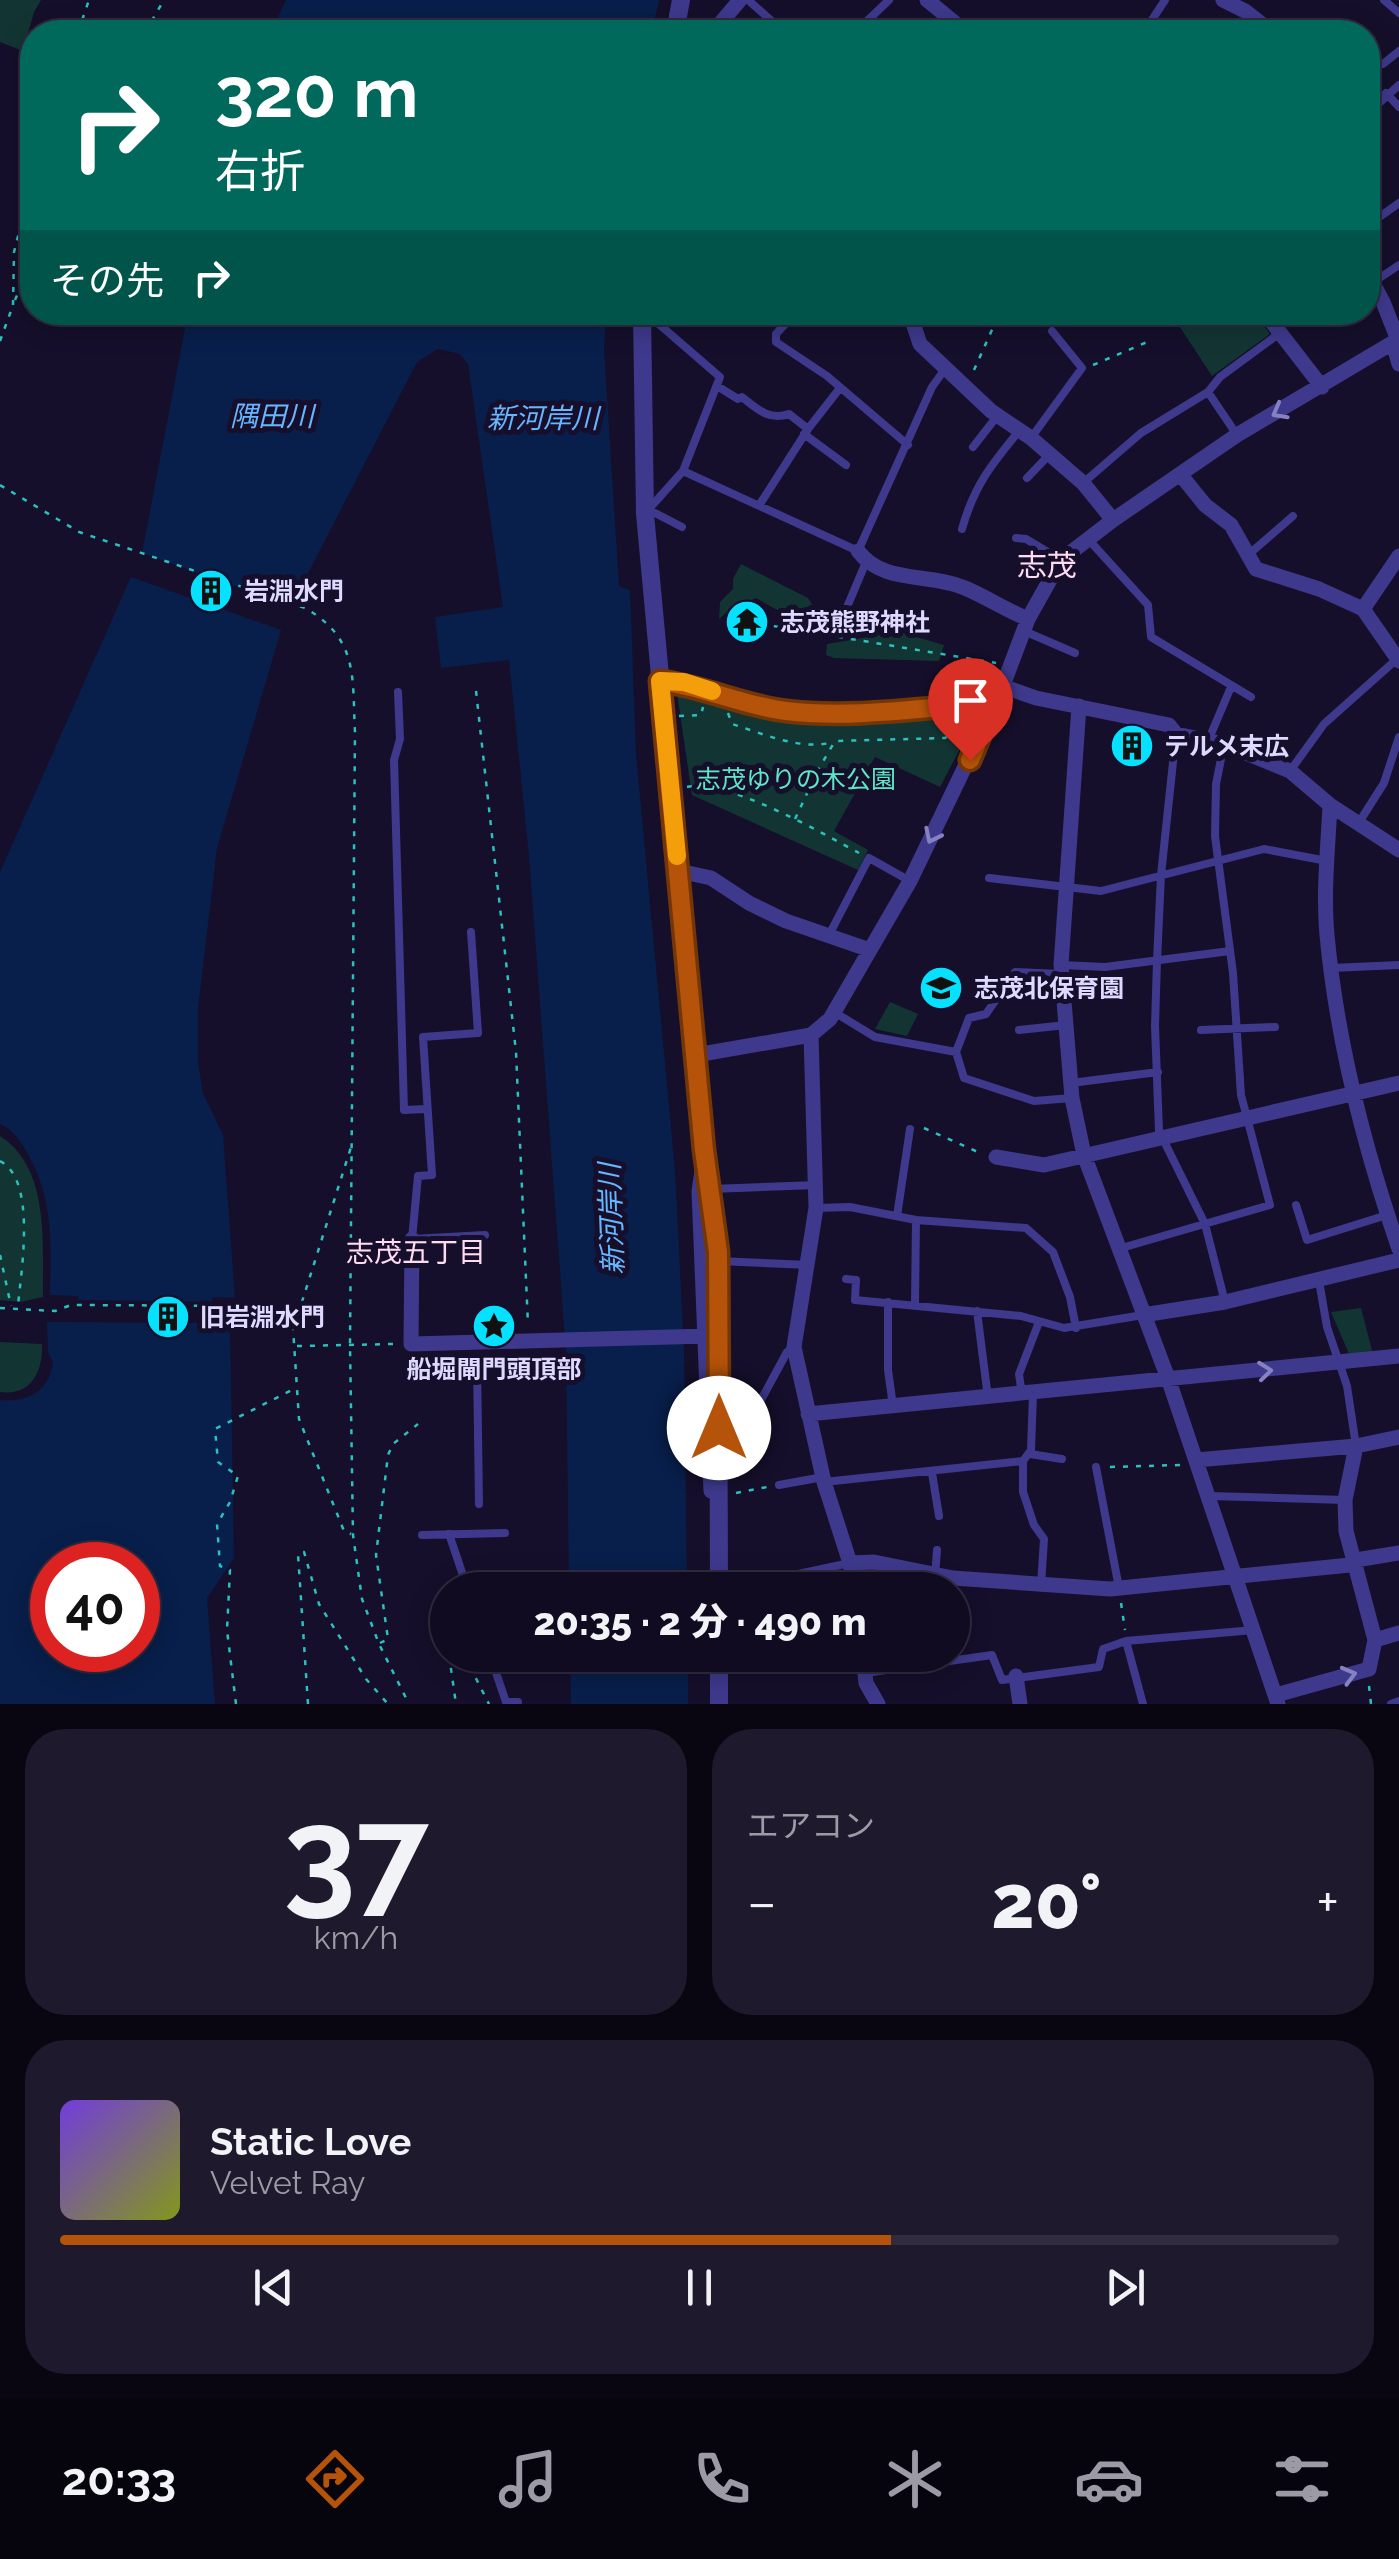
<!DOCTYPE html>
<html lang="ja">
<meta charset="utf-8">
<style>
:root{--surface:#100b20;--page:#1e192d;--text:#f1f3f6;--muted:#9c9ba5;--line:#302b3e;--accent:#b45309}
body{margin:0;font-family:Raleway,"Noto Sans JP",sans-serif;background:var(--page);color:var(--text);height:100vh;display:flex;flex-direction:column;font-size:38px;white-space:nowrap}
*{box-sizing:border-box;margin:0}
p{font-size:32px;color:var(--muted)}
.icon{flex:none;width:55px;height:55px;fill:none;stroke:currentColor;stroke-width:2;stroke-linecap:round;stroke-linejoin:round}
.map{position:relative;height:1704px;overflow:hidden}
.drawer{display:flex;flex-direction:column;gap:25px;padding:25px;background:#090612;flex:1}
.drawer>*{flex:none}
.top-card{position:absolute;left:20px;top:20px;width:1360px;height:305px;border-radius:40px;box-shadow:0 5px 25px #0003,0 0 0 2px var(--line);background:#00695c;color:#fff;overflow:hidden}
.speed{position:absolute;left:30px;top:1542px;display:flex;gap:20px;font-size:50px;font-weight:700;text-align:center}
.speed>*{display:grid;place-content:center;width:130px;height:130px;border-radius:50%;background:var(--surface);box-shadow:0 5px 25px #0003,0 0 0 2px var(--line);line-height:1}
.speed .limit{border:15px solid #d22;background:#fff;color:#111}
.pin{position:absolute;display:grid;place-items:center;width:85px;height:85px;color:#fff;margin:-102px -42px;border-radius:50% 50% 50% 0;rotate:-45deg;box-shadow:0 0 10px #0007}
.pin .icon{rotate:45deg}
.me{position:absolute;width:110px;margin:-55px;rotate:0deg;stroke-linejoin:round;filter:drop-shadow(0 0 8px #0008)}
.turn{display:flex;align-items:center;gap:35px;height:210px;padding:0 30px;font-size:45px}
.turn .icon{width:130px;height:130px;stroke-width:2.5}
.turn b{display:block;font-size:70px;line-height:85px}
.then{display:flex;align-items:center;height:95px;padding:0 30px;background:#0003;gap:20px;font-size:38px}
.big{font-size:75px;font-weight:800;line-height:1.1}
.drawer .card{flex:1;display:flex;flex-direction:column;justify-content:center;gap:15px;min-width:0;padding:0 35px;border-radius:40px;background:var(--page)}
.drawer .dial{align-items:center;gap:0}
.dial b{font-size:130px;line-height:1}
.song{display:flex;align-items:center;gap:30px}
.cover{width:120px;height:120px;border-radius:15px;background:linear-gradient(135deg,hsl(260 70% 55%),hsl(70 70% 35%))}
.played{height:10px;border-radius:5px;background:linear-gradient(90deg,var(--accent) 65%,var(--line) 65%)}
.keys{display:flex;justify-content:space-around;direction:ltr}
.heat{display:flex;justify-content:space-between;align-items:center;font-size:55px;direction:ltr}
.drawer .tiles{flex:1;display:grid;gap:25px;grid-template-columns:1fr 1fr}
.card:last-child{grid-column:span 2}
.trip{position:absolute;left:430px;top:1572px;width:540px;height:100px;border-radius:50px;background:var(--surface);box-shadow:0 5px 25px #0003,0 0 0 2px var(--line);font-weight:800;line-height:100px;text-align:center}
.dock{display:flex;height:160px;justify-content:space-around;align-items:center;background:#06040d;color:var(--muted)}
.dock .icon{width:70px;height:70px}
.dock .active{color:var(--accent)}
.dock b{font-size:45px;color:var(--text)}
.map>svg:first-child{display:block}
.green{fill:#123534}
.water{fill:#081f4b;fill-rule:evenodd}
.pier{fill:#150f2b}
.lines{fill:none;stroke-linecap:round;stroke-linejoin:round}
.path{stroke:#2bc1bc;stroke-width:2.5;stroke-dasharray:5 8;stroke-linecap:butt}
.service{stroke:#3e398c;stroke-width:8}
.minor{stroke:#3e398c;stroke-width:15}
.tertiary{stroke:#3e398c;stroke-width:18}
.oneway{stroke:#8681c0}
.route-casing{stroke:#753606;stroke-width:25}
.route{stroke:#b45309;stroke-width:18}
.slow{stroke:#f59e0b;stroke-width:18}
.labels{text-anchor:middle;stroke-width:10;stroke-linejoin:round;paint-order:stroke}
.poi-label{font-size:25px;font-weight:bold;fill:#ded9ff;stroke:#150f2b;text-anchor:start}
.park-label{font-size:25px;fill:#5ee6c7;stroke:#150f2b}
.water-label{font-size:28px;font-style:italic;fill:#67b5ff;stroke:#150f2b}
.neighbourhood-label{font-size:28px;fill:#ffdbf1;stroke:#150f2b}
.quarter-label{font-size:30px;fill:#ffdbf1;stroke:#150f2b}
</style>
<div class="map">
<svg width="1399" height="1704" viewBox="0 0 1399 1704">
<rect width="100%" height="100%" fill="#150f2b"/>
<path class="green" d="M0,0H41L34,12L23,51L0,42Z
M1175,313H1254L1270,334L1212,376L1174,318Z
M741,564L808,598L813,606L802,619L786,615L756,598L729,610L719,619L720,602L733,589V579Z
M885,628L944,645L939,661L834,658L826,655L827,644L880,635Z
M684,690L791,721L936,715L971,709L973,724L940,787L875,757L834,831L868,850L858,870L692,795L677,693Z
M890,1002L918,1014L907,1036L875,1029Z
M0,1136C51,1169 42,1245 43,1297L21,1302L0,1300Z
M1361,1308L1373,1354L1350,1356L1331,1312Z
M0,1342L42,1344C43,1372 31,1396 0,1392Z"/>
<path class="water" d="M286,0H659L652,32H271Z
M188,313H606L604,349L619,586L630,590L636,754L675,1171L684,1352L687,1590H569L566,1351L529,856L509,660L441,668L435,617L503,607L468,364L460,354L438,349L417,362L291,606L142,553Z
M131,577L281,630L217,848L198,1008V1063L203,1093L223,1135L235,1298H213L211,1311L78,1309L77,1296L50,1295C51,1246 54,1203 30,1158C22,1143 15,1131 0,1124V872Z
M47,1322L212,1323L213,1328L230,1329L234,1558L207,1598L215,1704H0V1400C27,1403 50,1391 53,1362L48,1352ZM52,1565H138V1650H52Z
M570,1655H688V1704H571Z"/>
<path class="pier" d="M78,1296L79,1300L212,1302L213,1297L240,1298L236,1303H218L216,1311L73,1309V1301L50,1300L45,1297Z"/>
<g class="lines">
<path class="path" d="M78,32L89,0
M145,32L164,0
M15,300L32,260
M13,305L14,252L32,181
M1036,312L1045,322
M0,341L12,308
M1093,365L1152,340
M974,370L1000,312
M0,485L79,532L305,608C359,639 352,677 355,732L350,1345L353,1535L362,1599L379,1644L409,1704
M761,624L996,663
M476,691L516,1052L528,1325
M728,713L732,724C764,734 801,751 834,742
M679,716L701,715L703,707
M687,787C726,778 822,833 859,853
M795,819L818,770L835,741L945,738L970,720
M924,1128L980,1153
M0,1161C37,1180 21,1271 18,1306
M0,1255L11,1306
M0,1308L55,1311L71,1305L265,1306L293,1328L299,1419L344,1531L351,1534
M294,1327L352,1144
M297,1346L394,1344
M1110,1467L1180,1465
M736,1493L767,1487
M1121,1603L1125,1630
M380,1643L388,1639L376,1555L388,1455L393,1444L418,1424
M449,1655L456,1704
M464,1655L489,1704
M1369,1686L1371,1704
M236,1704L227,1630L230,1570L220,1566L217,1524L230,1502L238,1476L218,1462L215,1429L296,1388
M308,1704L298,1554L304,1552L319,1604L366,1679L388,1704"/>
<path class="service" d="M748,0L784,32
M1384,0L1399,13
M866,22L889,0
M1144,32L1165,0
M1383,64L1399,51
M1386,93L1399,107
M1368,113L1399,85
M1368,225L1399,203
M1372,283L1399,265
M796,312L776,334V342L827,376L908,445
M646,313L720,377L683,471L648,510
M717,386L738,399L742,397C757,409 769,421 789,414L808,429
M1208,392L1237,435
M804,434L846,465
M1031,438L1082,368L1052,331
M973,447L998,415
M683,471L858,551L932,387L945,369
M1027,478L1050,454
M1083,483L1141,433L1208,392L1220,377L1280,333
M760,504L808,429L840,388
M645,514L655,513L682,527
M962,529C974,486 991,465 1019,431
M1016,538L1026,539L1061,560
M1088,539L1148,605L1151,637L1251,697
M1248,555L1293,516
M842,619L866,562
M1024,631L1075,653
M398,692L400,739L394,760L404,1110L426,1109
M1176,734L1161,875L1157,961L1155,1026L1159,1131L1205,1224L1225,1302
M1208,741L1231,687
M1290,771L1324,724L1397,659
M1358,824L1384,783L1399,737
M989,878L1101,891L1264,849L1327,861
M471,932L478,1033L423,1037L432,1175L418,1176L412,1239L485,1235
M829,935L869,858L910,881
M1061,965L1105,967L1230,951
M1331,968L1399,965
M834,1012L875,1037L956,1052L969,1018L986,1014L1015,972L1060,974
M1019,1030L1066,1025
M1201,1030L1275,1027
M956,1052L964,1078L1034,1101L1072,1098
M1071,1083L1158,1072
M711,1189L817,1185
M1296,1205L1307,1240L1387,1215
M816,1208L850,1207L916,1220L1026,1228L1053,1252L1070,1297L1076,1328
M897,1216L910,1129
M1118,1249L1270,1205L1241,1095L1233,973L1215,836L1216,784L1224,744
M718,1261L809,1265
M846,1279L856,1280L855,1300L1021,1316L1064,1328L1143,1315
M1319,1281L1327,1327L1347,1386L1356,1446
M888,1302V1370L893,1406
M915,1304L916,1220
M977,1311L988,1398
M477,1363L479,1504
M414,1366L494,1362
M1033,1394L1031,1450L1023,1461V1492L1034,1525L1044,1539L1041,1585
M1022,1395L1019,1374L1039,1322
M1030,1454L1062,1459
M722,1456L736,1446L787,1352L793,1348
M1096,1467L1119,1588
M932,1473L939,1516
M824,1482L1023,1461
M779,1485L823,1477
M1210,1496L1345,1500
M449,1534L468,1590
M422,1535L505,1533
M935,1576L937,1550
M953,1578V1615
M722,1590L850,1563
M1126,1641L1143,1704
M490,1655L506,1702H518
M865,1673L992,1655L1002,1680L1099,1667L1103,1649L1126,1641L1254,1630
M1391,1704L1399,1701"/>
<path class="minor" d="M927,0L960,27L974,32
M1223,0L1245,11L1272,32
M713,32L740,0
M1368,274L1383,302L1398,340
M922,312L914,326L920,344L991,411L1031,438L1083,483L1113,520
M1264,312L1322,387
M1393,343L1399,364
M1180,474L1205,505L1231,525L1256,569L1319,589L1363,609
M858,551C884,585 928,572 965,588C986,597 1006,610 1028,619
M1399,556L1363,609L1399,661
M660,681C703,685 743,707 786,711C854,719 926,708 994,703
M1002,686L1036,698L1169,725L1176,734L1224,744L1290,771L1330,805L1399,850
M1079,706L1061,965L1072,1098L1084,1155L1169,1381L1278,1704
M1330,805C1328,848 1323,892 1327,935C1337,1042 1364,1147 1399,1249
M679,871L711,878L749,903L786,921L870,950
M811,1035L816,1208L794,1347L824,1482L850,1563L854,1590
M696,1055L811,1035L830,1019L910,881L999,696L1028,619L1061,560L1113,520L1237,435L1399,339
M996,1157L1044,1165L1399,1083
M703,1164L699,1191L711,1491
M412,1239L411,1344L707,1336
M1143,1315L1225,1302L1399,1260
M808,1414L1399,1356
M1356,1446L1345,1500L1346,1531L1375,1640
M1196,1460L1356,1446L1399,1437
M850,1563L874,1562L953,1578L1110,1589L1350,1565L1356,1560L1399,1553
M863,1655L866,1683L878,1704
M1016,1676L1020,1704
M1276,1695L1369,1669L1375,1640L1399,1633"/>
<path class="tertiary" d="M675,32L681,0
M642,312L645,514L704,1150L718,1252L719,1590
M719,1655V1704"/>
</g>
<defs><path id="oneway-chevron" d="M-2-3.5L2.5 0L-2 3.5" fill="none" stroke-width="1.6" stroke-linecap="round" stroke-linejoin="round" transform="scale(2.5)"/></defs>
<g class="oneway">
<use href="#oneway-chevron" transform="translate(1279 412) rotate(151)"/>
<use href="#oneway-chevron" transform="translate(932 836) rotate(116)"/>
<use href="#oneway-chevron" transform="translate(1265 1371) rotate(-6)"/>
<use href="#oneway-chevron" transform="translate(1349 1675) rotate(-15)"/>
</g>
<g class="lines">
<g class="route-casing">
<path id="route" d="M719,1428L718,1252L704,1150L660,681C703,686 743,706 786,711C854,719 926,707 994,703L970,760"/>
</g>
<use href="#route" class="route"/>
<path class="slow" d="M677,856L660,681L684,682L712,691"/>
</g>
<defs>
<g id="building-disc" transform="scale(2.25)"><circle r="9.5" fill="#05e1ff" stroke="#150f2b"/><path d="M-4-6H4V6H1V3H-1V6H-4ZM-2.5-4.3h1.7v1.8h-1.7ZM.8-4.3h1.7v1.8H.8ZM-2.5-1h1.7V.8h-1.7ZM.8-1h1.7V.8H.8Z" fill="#111"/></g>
<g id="temple-disc" transform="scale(2.25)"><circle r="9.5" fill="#05e1ff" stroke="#150f2b"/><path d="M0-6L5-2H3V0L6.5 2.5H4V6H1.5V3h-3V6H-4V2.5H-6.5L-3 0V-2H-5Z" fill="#111"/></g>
<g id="school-disc" transform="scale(2.25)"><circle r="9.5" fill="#05e1ff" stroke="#150f2b"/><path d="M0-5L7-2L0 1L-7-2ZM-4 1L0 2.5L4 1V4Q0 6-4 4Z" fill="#111"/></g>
<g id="sight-disc" transform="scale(2.25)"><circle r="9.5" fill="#05e1ff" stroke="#150f2b"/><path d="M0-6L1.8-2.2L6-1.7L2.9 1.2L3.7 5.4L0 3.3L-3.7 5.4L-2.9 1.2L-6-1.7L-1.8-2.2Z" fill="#111"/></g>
</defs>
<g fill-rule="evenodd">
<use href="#building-disc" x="211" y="591"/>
<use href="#temple-disc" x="747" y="622"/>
<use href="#building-disc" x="1132" y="746"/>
<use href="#school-disc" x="941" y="988"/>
<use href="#building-disc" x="168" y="1317"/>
<use href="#sight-disc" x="494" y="1326"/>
</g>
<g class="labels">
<g class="poi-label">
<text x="244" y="600">岩淵水門</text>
<text x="780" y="631">志茂熊野神社</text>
<text x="1164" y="755">テルメ末広</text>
<text x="974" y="997">志茂北保育園</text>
<text x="200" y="1326">旧岩淵水門</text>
<text x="494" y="1378" text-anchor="middle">船堀閘門頭頂部</text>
</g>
<g class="park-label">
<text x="796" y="788">志茂ゆりの木公園</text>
</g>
<g class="water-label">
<text x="272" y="426">隅田川</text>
<text x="543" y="428">新河岸川</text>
<text transform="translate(611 1219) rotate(-92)" y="10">新河岸川</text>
</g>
<g class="neighbourhood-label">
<text x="416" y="1262">志茂五丁目</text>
</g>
<g class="quarter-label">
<text x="1047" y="576">志茂</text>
</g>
</g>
</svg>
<div class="speed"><div class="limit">40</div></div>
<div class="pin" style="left:970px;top:760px;background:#d93025"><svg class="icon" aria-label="arrive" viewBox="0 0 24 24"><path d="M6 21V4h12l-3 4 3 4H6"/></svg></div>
<svg class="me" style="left:719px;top:1428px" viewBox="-20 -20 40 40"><circle r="19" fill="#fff"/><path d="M0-13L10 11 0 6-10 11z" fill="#b45309"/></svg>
<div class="trip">20:35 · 2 分 · 490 m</div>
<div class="top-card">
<div class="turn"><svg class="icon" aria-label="right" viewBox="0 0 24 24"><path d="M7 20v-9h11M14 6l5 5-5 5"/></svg><div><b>320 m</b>右折</div></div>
<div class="then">その先<svg class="icon" aria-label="right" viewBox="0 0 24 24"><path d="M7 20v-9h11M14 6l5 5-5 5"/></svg></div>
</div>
</div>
<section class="drawer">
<div class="tiles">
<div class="card dial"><b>37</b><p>km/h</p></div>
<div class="card"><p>エアコン</p>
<div class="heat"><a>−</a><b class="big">20°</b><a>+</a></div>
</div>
<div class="card">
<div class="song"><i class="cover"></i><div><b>Static Love</b><p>Velvet Ray</p></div></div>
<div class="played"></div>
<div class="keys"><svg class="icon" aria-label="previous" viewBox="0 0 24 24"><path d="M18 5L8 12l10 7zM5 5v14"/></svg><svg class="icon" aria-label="pause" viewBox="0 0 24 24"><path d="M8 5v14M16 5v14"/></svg><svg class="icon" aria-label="next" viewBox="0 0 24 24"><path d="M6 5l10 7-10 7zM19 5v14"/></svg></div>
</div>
</div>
</section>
<nav class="dock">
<b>20:33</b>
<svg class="icon active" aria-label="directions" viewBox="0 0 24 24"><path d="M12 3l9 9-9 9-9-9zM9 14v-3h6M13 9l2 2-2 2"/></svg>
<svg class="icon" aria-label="music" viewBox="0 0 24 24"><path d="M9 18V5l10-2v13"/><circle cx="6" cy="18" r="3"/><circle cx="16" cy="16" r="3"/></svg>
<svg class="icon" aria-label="phone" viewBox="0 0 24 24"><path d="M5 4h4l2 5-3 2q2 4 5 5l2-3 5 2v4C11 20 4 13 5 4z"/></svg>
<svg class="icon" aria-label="climate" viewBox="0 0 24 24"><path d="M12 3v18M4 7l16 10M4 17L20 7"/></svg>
<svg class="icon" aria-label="car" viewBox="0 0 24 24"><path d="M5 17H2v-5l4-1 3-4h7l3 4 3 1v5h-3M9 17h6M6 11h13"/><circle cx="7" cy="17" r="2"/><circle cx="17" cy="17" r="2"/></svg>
<svg class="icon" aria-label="filters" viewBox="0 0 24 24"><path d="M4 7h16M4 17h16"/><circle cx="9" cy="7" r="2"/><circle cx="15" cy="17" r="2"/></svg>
</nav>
